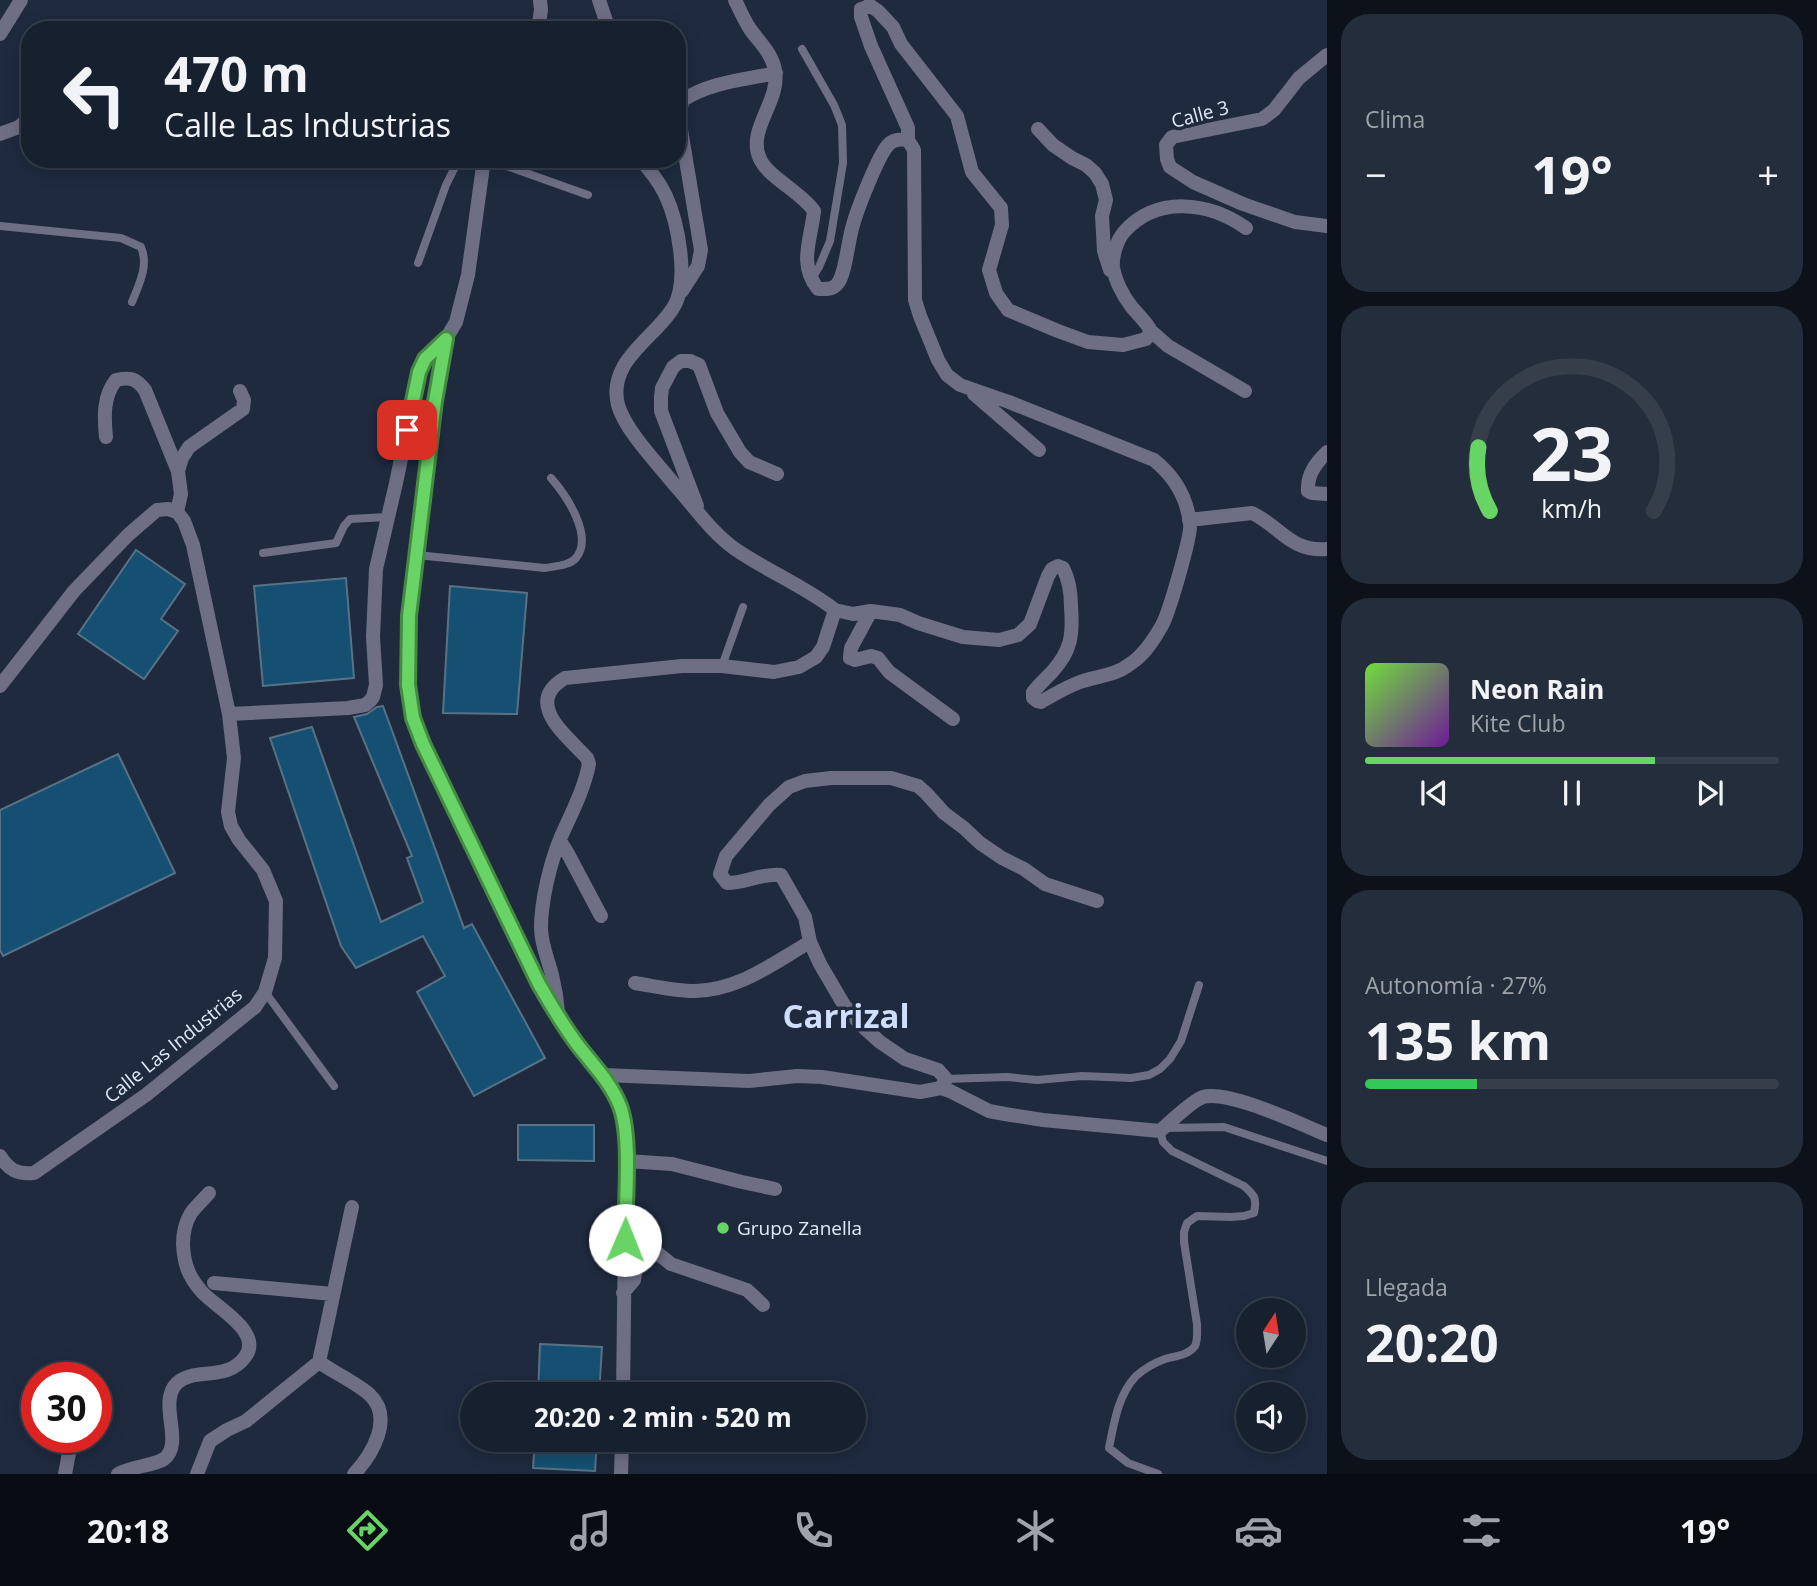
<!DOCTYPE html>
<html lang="es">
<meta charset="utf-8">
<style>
:root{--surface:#17202f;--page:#242d3b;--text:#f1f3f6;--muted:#9ea3aa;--line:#363e4b;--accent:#68d465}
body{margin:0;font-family:"Open Sans",sans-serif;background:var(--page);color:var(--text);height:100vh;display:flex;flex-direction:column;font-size:26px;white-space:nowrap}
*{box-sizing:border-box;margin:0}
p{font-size:23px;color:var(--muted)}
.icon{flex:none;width:38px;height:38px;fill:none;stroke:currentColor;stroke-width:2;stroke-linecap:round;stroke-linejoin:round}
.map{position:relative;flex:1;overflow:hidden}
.details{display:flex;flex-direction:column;gap:14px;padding:14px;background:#0d121a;width:490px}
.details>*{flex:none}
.top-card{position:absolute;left:21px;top:21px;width:665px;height:147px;border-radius:28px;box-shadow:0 4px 18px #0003,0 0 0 2px var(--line);background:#17202f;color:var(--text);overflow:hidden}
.needle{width:46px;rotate:12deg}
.fabs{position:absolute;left:1236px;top:1298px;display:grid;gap:14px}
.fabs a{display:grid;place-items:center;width:70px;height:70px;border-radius:50%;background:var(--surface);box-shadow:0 4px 18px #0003,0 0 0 2px var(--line);font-size:35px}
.speed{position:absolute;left:21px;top:1362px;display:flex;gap:14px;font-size:35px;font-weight:700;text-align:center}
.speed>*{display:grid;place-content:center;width:91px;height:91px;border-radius:50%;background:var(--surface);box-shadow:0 4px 18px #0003,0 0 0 2px var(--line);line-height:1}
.speed .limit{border:10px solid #d22;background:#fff;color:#111}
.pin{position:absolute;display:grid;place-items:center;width:60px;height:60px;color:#fff;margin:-30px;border-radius:14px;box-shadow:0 4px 10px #0006}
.me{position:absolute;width:77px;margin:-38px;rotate:1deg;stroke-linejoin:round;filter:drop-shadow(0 0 5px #0008)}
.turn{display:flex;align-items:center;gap:24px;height:147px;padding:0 28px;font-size:32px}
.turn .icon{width:91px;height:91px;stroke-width:2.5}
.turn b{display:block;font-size:49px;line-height:60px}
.big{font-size:52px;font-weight:700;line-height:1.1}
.details .card{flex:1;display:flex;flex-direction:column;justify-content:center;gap:10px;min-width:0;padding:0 24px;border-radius:28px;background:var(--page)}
.details .dial{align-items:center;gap:0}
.dial svg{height:182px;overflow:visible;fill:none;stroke:var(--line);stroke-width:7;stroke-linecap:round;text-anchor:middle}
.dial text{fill:var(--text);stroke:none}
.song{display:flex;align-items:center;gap:21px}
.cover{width:84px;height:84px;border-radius:10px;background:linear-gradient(135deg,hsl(100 70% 55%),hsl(280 70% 35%))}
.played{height:7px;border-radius:4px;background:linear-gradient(90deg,var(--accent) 70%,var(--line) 70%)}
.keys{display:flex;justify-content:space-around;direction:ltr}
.heat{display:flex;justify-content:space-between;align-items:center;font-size:38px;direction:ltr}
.charge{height:10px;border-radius:5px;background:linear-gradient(90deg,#34c759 27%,var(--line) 0)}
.trip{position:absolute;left:460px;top:1382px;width:406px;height:70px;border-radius:35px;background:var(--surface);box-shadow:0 4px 18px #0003,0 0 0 2px var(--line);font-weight:700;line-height:70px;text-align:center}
.tab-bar{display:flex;height:112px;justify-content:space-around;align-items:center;background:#090d13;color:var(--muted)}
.tab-bar .icon{width:49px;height:49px}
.tab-bar .selected{color:var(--accent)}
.tab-bar b{font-size:32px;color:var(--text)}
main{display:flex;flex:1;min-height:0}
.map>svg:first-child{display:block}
.building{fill:#155072;stroke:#587285;stroke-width:2}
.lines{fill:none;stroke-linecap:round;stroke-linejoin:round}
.lane{stroke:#6e6e85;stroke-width:8}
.street{stroke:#6e6e85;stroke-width:14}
.route-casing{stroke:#448a42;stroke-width:18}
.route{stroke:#68d465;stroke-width:12}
.poi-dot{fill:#68d465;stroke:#1f2a3f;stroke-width:2.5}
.labels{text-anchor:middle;stroke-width:7;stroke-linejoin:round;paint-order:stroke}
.street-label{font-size:19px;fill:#e2eaf9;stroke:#1f2a3f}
.poi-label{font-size:19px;fill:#e2eaf9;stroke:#1f2a3f;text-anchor:start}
.town-label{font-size:33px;font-weight:bold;fill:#cfdffb;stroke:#1f2a3f}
</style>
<main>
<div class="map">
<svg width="1327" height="1474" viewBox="0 0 1327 1474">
<rect width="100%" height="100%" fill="#1f2a3f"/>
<path class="building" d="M136,550L185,584L161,619L178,631L144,679L78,634Z
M346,578L354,678L263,686L254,586Z
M450,586L527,593L517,714L443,713Z
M383,706L464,928L472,924L545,1058L474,1096L417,992L445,976L423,936L356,968L341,946L270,738L312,727L381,922L423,902L407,858L412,856L354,717L367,714L377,707Z
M118,754L175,873L3,956L0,950V810Z
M518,1125H594V1161L518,1160Z
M540,1344L602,1347L599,1395H538Z
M535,1440H597L595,1471L533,1468Z"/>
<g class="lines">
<path class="lane" d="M802,49L834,105L842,125L843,163L830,241L819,267L811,280
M484,163L501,164L588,195
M0,226L121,238L141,247C149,266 139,284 132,302
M418,263L446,185L459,159
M263,553L336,543L344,526L350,519L387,517
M417,555L545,568C555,566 569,566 576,558C594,536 566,495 551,478
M722,666L743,607
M265,992L334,1086
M946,1079L1007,1077L1037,1080L1082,1076L1131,1078L1149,1075L1160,1069L1170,1059L1181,1041L1199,985
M1164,1128L1224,1127L1327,1161
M1158,1474L1128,1463L1109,1448C1114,1423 1118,1395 1136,1376C1144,1369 1154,1363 1165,1359C1174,1356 1188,1356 1195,1346C1198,1340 1197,1331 1197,1324L1184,1242V1232L1187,1223L1197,1216L1231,1217L1244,1216L1254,1213C1257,1198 1255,1196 1244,1186L1172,1151L1163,1142L1160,1131"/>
<path class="street" d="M599,0L609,30
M735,0C740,10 744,20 750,29C759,42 772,53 775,70C781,101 746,130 760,159C769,178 801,192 814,211C811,240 798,264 818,289C826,289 833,290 838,283C846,272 848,240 853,225C857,210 878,156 888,145C893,139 901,139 908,140L914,150L915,300L920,316L938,360L947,375L960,385L1009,402L1154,460C1174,476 1187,497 1190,524C1192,534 1168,617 1161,627C1153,641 1144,655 1130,664C1115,676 1097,676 1080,682C1066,687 1053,695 1041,702L1037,701L1033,698V692C1039,685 1045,679 1052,672C1072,650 1073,634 1071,606C1071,593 1069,580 1063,568L1058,566L1052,569L1048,576L1030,624L1018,635L999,640L963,637L918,623L900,615L871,611L853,614L835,610
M538,30L541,10L540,0
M0,34L21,0
M1327,55L1299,78L1274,110L1262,119L1172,137L1166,145L1167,159L1170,167L1193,182L1243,204L1295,222L1327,226
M1038,129L1053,145L1072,158L1086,165L1095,173L1102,184L1106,200L1102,216L1104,251L1110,270
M0,134L19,127L30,117
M908,140V128L871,46L861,17V9L868,7L869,5L878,11L893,27L901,44L957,116L972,172L1001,208L1002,225L989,270L996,293L1008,310L1058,331L1088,342L1123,345L1146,339L1151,331C1146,321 1138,315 1131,306C1123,296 1115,280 1113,267C1112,256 1117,240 1124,232C1157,195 1209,202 1246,228
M484,159L468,275L456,322L446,339L435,401L409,616L408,685L413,718L423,744L539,984L559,1019L604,1075L620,1107L625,1131L626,1148L623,1395
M682,291L698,266L701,250L681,130L679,114L683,100C710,82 744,80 776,73
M1151,331L1168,346L1245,391
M974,394L1039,450
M106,437C104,417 103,396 116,380C130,377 136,378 145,390L178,471L181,494L177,512
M1327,452C1316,463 1307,474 1308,491L1312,493L1327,494
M178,471L182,458L189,447L243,409L244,400L240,391
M697,506L661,411V397L662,388L673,367L681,361H690L699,365L717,413L740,452L749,462L777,474
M1189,520L1252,513C1281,527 1290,552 1327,549
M871,611L851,648L850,658L855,660L871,656L878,658L889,672L953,719
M0,686L74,591L128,535L157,510L168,509L177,512L184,521L193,545L229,714
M560,841L567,852L601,916
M635,983C654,986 675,991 695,991C740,990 773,963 810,942
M558,1012C557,999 555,987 552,975C548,959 541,944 541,928C541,901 550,864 560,839C571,814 584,790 589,764L587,758C566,735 523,703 565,678L682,666H722L774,672L799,667L816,657L823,647L835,610C804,586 767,571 735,549C710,531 693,505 673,483C657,463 625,430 618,405C607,361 654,339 673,308C690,282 678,221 665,194C659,182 650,170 640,159
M604,1075L749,1081L797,1076L822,1077L920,1092L941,1088L946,1079L938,1070L905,1059L880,1042L859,1023L844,1005L820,964L810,942L805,917L781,875C762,873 745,883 727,883L720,874L726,856L769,805L789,787L805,781L831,778H891L918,786L926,793L944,813L964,828L980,843L1002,858L1024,869L1045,884L1097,901
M941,1088L950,1091L989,1111L1005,1114L1043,1120L1160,1131C1169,1123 1193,1100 1203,1097C1229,1090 1300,1124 1327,1135
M0,1156C8,1169 17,1175 34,1173L146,1095L255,1007L265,992L275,958L276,901L263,870L239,840L231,826L228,812L234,758L229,714L348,708L365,705L370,701L373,697L376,685L373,637L376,569L396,483L419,372L425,359L446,339
M626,1161L672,1164L742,1182L775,1189
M352,1207L319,1362C333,1372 358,1384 370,1395C394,1418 372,1455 354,1474
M214,1283L333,1294
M623,1293L634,1280L640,1246L642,1244H646L671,1264L747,1290L763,1305
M65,1474L69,1453L68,1437
M118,1474C132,1466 153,1466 164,1459C185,1443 157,1403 177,1383C194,1367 227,1382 245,1357C264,1332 215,1307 202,1292C188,1276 184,1264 183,1244C183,1232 185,1223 191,1213C196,1206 203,1200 209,1193
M197,1474L210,1441L227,1430L246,1421L319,1362
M621,1474L622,1440"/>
</g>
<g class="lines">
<g class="route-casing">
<path id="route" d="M407,430L419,372L425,359L446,339L435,401L409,616L408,685L413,718L423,744L539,984C551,1005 563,1025 577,1044C592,1064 610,1081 620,1106C632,1138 625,1204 625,1240"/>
</g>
<use href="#route" class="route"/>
</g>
<circle class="poi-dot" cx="723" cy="1228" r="7"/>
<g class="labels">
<g class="street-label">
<text transform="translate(1200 114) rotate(-15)" y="7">Calle 3</text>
<text transform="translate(173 1045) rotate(-39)" y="7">Calle Las Industrias</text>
</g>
<g class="poi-label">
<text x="737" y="1235">Grupo Zanella</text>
</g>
<g class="town-label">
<text x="846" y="1028">Carrizal</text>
</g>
</g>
</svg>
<div class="fabs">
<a><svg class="needle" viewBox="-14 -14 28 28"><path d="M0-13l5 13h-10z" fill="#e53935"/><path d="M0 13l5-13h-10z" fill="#9ea3aa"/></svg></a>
<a><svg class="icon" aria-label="sound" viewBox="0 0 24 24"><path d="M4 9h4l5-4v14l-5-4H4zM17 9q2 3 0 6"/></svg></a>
</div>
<div class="speed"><div class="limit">30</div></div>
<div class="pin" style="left:407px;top:430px;background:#d93025"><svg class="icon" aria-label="arrive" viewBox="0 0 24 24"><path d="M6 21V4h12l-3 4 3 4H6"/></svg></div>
<svg class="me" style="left:625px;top:1240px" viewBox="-20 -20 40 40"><circle r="19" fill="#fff"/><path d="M0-13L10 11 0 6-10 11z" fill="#68d465"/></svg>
<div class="trip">20:20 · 2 min · 520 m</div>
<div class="top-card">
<div class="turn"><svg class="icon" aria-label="left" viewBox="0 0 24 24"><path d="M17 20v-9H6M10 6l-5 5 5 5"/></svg><div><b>470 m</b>Calle Las Industrias</div></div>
</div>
</div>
<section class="details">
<div class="card"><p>Clima</p>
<div class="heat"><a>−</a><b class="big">19°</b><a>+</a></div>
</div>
<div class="card dial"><svg viewBox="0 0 100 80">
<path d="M14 69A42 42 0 1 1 86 69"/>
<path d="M14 69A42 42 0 0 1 9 41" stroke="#68d465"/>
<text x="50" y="56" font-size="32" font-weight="700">23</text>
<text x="50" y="72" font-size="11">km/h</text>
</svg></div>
<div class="card">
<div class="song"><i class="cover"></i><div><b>Neon Rain</b><p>Kite Club</p></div></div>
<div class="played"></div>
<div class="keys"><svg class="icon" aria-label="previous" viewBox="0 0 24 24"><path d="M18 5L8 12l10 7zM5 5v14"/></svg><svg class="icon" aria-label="pause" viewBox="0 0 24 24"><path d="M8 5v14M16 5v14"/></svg><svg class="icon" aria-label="next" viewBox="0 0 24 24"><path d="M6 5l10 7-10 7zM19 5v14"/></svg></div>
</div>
<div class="card"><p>Autonomía · 27%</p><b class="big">135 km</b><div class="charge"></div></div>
<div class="card"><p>Llegada</p><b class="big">20:20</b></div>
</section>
</main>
<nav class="tab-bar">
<b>20:18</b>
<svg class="icon selected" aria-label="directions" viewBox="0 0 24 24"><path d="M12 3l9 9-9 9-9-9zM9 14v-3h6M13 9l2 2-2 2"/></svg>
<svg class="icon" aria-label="music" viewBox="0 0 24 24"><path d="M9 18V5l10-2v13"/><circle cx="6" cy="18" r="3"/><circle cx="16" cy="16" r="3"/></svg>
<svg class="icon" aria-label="phone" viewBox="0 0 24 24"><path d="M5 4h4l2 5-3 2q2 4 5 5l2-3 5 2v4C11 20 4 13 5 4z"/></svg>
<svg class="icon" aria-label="climate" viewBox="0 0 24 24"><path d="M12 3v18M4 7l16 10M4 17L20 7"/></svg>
<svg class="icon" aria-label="car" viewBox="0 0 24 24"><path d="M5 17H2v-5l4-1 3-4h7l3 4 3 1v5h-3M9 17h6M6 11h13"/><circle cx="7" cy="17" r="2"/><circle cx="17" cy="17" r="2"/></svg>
<svg class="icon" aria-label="filters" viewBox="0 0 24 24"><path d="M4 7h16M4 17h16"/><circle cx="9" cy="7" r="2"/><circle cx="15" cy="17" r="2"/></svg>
<b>19°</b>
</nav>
